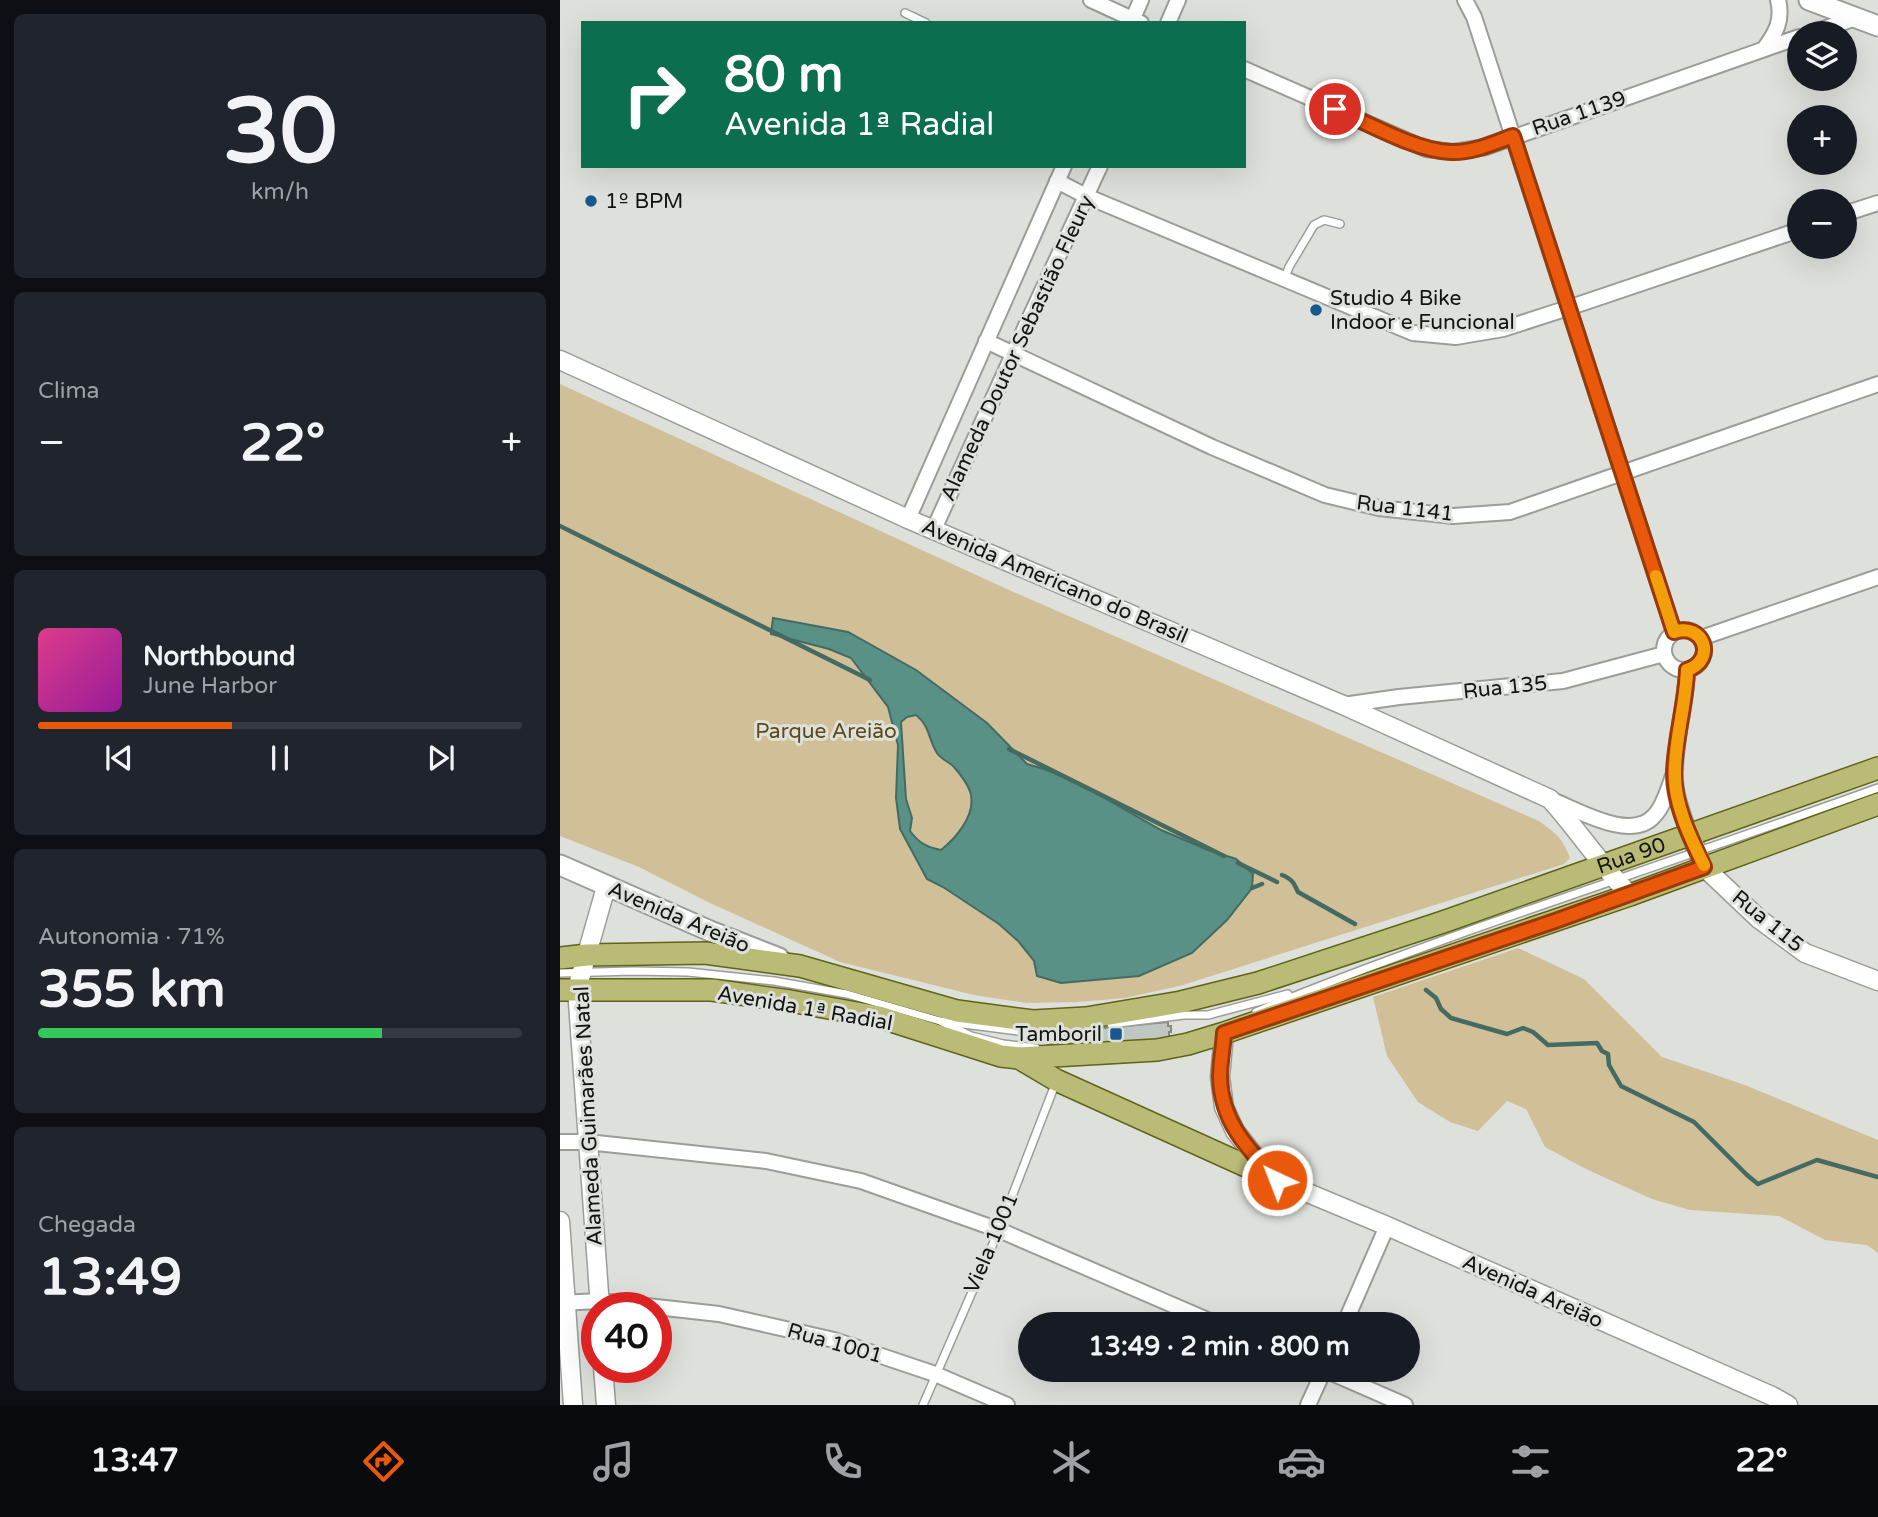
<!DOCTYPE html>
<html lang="pt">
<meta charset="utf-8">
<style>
:root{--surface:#171b24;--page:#20242c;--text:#f1f3f6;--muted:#9ea1a6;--line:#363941;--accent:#ea580c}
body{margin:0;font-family:"Varela Round",sans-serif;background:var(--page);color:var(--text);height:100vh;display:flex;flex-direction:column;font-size:26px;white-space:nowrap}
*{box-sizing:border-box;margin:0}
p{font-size:23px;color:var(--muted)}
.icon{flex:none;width:38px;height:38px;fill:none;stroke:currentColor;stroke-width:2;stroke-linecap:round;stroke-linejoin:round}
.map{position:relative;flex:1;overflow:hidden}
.details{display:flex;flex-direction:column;gap:14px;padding:14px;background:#0d0f14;width:560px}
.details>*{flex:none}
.guide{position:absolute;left:21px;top:21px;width:665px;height:147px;border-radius:0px;box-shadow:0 7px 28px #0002;background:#0b6e4f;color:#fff;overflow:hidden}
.controls{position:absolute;left:1227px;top:21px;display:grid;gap:14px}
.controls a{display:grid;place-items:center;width:70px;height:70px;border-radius:50%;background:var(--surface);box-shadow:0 7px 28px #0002;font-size:35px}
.speed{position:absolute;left:21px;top:1292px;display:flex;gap:14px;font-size:35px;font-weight:700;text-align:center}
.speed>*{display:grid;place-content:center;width:91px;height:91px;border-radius:50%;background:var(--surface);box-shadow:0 7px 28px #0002;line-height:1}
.speed .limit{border:10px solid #d22;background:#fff;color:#111}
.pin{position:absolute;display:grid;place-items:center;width:60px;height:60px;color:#fff;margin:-30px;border:4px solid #fff;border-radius:50%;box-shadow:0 2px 7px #0007}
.me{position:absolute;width:77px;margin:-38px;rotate:317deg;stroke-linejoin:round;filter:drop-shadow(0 0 5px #0008)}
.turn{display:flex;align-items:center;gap:24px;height:147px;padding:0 28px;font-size:32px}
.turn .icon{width:91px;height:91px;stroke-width:2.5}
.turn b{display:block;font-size:49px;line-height:60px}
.big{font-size:52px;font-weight:700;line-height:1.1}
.details .widget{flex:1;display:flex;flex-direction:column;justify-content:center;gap:10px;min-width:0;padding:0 24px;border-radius:10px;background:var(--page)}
.details .dial{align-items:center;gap:0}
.dial b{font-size:91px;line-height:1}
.song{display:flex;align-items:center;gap:21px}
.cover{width:84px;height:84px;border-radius:10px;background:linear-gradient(135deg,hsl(330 70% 55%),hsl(300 70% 35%))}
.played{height:7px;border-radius:4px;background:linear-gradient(90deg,var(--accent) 40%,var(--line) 40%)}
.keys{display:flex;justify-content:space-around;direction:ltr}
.heat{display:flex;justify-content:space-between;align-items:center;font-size:38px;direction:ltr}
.charge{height:10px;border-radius:5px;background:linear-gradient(90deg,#34c759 71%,var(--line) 0)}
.trip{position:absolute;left:458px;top:1312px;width:402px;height:70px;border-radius:35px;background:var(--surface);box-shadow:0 7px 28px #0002;font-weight:700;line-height:70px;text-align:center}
.tabs{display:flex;height:112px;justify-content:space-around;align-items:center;background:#090b0e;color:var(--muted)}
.tabs .icon{width:49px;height:49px}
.tabs .on{color:var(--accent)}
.tabs b{font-size:32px;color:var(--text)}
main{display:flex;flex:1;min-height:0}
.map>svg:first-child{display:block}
.green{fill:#d0bf97}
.water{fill:#599186;stroke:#446b63;stroke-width:2;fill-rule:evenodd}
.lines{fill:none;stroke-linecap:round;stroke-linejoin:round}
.stream{stroke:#446b63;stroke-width:4.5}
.building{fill:#c0c6c2;stroke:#858a87;stroke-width:2}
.service-casing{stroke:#9a9d98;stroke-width:10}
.minor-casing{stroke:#9a9d98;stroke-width:18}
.tertiary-casing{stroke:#9a9d98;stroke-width:21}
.secondary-casing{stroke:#9a9d98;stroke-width:23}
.primary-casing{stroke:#606318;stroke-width:24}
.service{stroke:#fff;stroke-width:7}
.minor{stroke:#fff;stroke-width:14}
.tertiary{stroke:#fff;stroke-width:18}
.secondary{stroke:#fff;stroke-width:19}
.primary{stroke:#b9bb76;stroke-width:21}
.route-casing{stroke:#983908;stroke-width:18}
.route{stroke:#ea580c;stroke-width:12}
.slow{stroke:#f59e0b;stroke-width:12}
.poi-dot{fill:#19588e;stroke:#dde0db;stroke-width:2.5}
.labels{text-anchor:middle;stroke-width:6;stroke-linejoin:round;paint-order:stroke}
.street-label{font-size:21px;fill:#121312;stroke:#dde0db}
.poi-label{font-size:21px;fill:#121312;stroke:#dde0db;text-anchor:start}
.park-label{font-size:21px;fill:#5d4a16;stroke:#dde0db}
</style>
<main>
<section class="details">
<div class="widget dial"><b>30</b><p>km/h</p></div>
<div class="widget"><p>Clima</p>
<div class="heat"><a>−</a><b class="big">22°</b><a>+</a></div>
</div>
<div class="widget">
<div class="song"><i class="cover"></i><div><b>Northbound</b><p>June Harbor</p></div></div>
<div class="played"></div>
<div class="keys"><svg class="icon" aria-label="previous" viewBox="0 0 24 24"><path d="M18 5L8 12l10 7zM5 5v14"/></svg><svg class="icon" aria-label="pause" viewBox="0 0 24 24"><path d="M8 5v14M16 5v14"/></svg><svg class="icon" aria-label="next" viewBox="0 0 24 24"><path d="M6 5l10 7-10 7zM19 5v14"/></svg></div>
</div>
<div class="widget"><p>Autonomia · 71%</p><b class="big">355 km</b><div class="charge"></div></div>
<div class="widget"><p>Chegada</p><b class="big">13:49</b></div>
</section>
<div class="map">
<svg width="1318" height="1405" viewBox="0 0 1318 1405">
<rect width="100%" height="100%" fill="#dde0db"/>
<path class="green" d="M0,384L449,590L979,821C995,833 1003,838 1010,858L1004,864L623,985L565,998L518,1002L467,1003L414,995L280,962L150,903L79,867L0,836Z
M958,948L1024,979L1102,1057L1185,1085L1318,1140V1253L1307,1245L1265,1240L1219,1216L1130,1210L1092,1199L1026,1169L985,1147L966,1109L947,1101L918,1131L890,1122L858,1102L827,1056L813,997Z"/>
<path class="water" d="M213,618L288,632L356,670L427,723L467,764L487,770L520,784L601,830L648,850L676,859L693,874L692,888L667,920L632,953L579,976L501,983L477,976L474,961L458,941L439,924L383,887L367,879L340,829L336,798L338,745L328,707L291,658L269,649L211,634ZM356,715C370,726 368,739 377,753C381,759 389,762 394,767C400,774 409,785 411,795C415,816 396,838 381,850C366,847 359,843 350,831L352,818L346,799L341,722L347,717Z"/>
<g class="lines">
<path class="stream" d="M0,526L310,680
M449,749L664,856
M678,863L717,882
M722,875C732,879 734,883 738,892L795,924
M692,888L702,884
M866,990L876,998L881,1009L891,1018L947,1034L963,1028L973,1032L988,1045L1037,1043L1042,1051L1048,1054L1049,1065L1061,1086L1134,1122L1187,1175L1198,1184L1257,1160L1318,1177"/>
</g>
<path class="building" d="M608,1022V1026H611V1032H609V1038L504,1048V1044L488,1045L487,1038L504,1036L503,1032Z"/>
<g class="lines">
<g class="service-casing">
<path id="service" d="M345,13L366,23
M725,278L729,267L754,225L764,220L780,224
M0,973L74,971L128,972L214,981L287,994L380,1021L474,1033L511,1029
M696,1012C766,982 837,957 908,931C1045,883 1182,837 1318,788
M380,1021L411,1036L443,1044L476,1048
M551,1024L624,1015H648L728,994
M363,1405L439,1230L496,1082"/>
</g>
<g class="minor-casing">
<path id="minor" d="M531,0L581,23
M905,0L914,17L1114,632
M571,23L581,0
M608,23L618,0
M1251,33L1296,18
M1204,49C1216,33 1223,20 1218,0
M684,69L866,149L893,152L926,147L1239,37
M497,181L526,196L853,333L896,337L943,329L1008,308L1239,230
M1284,214L1318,203
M426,341L652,447L765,495L819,508L893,516L950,512L1318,384
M348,519L504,166
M374,529L465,328L540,166
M1104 650a20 20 0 1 1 40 0a20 20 0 1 1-40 0Z
M1141,638L1318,577
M1127,670C1126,704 1115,737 1115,772C1114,794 1123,815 1130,835
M783,705L839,697L1003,681L1104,654
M992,800C1018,810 1071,842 1094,816C1104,806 1108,789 1113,776
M0,1142H27L206,1161L301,1181L439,1230L659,1325
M0,1303L39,1301L96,1307
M96,1307L159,1314L274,1340L375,1374L447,1405
M784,1325L827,1226
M765,1370L845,1405
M748,1405L764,1370"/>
</g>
<g class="tertiary-casing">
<path id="tertiary" d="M0,360L348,519L783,705L990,799C1018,830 1041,866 1070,895
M1130,835L1144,867L1199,919L1245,953L1318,981
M664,1033L660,1077L664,1107L675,1131L693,1154L717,1180L827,1226L1212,1396L1228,1405
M0,1221L13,1405
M40,1307L17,989L46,887
M43,1367L46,1405"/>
</g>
<g class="secondary-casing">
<path id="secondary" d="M1249,0L1318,26
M0,865L150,931L219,958"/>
</g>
<g class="primary-casing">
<g id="primary">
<path id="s1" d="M0,958L27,955L145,953L240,966L397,1011L473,1021L526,1018L621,1002L698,983L883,922L1318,768"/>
<path d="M0,990H152L230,1001L319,1017L441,1056L459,1058L597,1050L628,1044L664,1033L1070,895L1318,804"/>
<path d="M459,1058L496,1080L717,1180"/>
</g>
</g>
<use href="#service" class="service"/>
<use href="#minor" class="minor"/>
<use href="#tertiary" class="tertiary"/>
<use href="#secondary" class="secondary"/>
<use href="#primary" class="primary"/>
</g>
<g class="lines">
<g class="route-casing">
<path id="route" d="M717,1180C688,1149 661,1122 660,1077C660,1063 663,1048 664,1033L995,921L1144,867C1131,838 1114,806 1114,773C1115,738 1126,704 1127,670C1157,660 1144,622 1114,632L953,136C934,143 912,153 891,152C856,151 808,123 775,109"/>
</g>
<use href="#route" class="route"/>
<path class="slow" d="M1096,576L1114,632C1144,622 1157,660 1127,670C1126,704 1115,738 1115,772C1114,804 1130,837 1144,865"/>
</g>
<g class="poi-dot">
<circle cx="31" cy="201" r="7"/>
<circle cx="756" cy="310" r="7"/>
<rect x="549" y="1027" width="14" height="14" rx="3.5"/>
</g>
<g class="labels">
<g class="street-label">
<text transform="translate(1019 113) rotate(-19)" y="7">Rua 1139</text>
<text transform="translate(457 348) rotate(-65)" y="7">Alameda Doutor Sebastião Fleury</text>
<text transform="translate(845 508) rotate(7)" y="7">Rua 1141</text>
<text transform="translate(495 581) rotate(23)" y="7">Avenida Americano do Brasil</text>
<text transform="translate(945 687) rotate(-6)" y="7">Rua 135</text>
<text dy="7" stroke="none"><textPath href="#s1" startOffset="1104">Rua 90</textPath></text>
<text transform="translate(119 917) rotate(23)" y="7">Avenida Areião</text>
<text transform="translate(1208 921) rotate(39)" y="7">Rua 115</text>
<text transform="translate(245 1008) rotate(10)" y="7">Avenida 1ª Radial</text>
<text transform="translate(28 1116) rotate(-93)" y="7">Alameda Guimarães Natal</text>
<text transform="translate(431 1243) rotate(-67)" y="7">Viela 1001</text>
<text transform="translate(973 1291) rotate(24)" y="7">Avenida Areião</text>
<text transform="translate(275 1343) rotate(16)" y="7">Rua 1001</text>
</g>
<g class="poi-label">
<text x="45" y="208">1º BPM</text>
<text x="770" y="305">Studio 4 Bike<tspan x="770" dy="24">Indoor e Funcional</tspan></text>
<text x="542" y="1041" text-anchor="end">Tamboril</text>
</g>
<g class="park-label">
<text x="266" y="738">Parque Areião</text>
</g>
</g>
</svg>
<div class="controls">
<a><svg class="icon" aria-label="layers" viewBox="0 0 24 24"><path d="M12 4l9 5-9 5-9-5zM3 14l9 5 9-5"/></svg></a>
<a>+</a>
<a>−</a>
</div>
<div class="speed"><div class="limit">40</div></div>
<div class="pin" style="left:775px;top:109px;background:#d93025"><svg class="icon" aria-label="arrive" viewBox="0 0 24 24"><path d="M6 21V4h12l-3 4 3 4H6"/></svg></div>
<svg class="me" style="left:717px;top:1180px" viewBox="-20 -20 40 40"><circle r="17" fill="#ea580c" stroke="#fff" stroke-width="3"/><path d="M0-11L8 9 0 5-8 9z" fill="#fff"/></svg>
<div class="trip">13:49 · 2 min · 800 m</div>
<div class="guide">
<div class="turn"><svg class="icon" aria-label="right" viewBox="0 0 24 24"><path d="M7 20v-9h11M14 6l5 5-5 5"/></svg><div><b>80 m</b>Avenida 1ª Radial</div></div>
</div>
</div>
</main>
<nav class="tabs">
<b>13:47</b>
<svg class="icon on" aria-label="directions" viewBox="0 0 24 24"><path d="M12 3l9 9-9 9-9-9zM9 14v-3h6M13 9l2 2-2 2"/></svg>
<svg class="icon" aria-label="music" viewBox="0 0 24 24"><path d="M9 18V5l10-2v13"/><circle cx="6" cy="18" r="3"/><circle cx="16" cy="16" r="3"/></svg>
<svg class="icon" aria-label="phone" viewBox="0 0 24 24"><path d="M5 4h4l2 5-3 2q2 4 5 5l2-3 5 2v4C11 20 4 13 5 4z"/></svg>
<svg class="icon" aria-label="climate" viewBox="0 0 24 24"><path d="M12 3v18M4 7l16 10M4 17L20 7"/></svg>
<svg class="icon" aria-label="car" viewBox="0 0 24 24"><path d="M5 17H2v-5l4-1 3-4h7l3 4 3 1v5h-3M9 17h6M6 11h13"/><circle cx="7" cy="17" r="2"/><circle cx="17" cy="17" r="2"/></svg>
<svg class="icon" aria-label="filters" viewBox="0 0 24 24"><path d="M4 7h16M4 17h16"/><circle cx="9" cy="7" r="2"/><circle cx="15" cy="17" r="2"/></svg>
<b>22°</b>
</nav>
